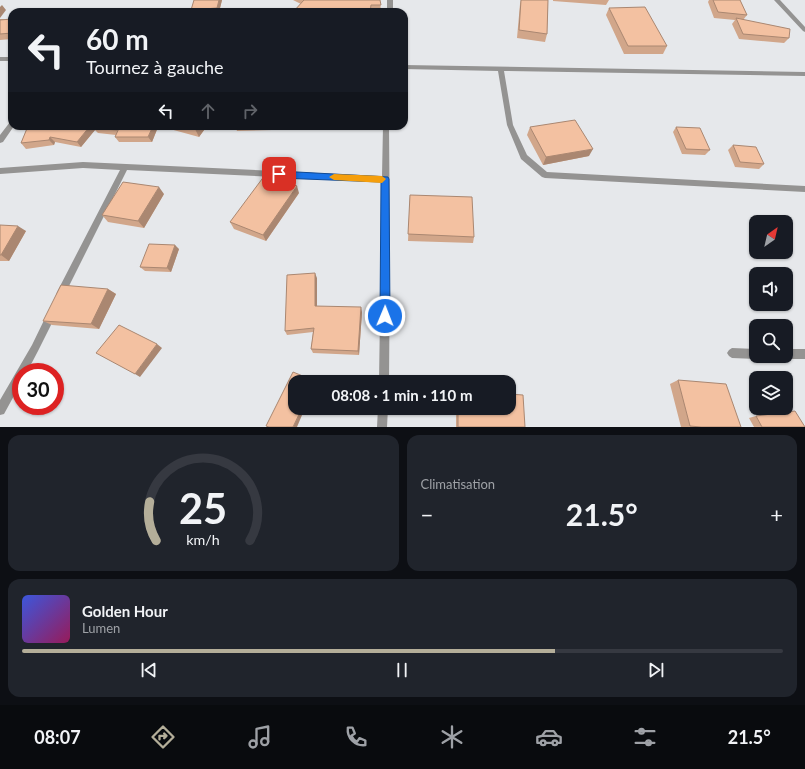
<!DOCTYPE html>
<html lang="fr">
<meta charset="utf-8">
<style>
:root{--surface:#171b24;--page:#20242c;--text:#f1f3f6;--muted:#9ea1a6;--line:#363941;--accent:#b4ae99}
body{margin:0;font-family:Lato,sans-serif;background:var(--page);color:var(--text);height:100vh;display:flex;flex-direction:column;font-size:15px;white-space:nowrap}
*{box-sizing:border-box;margin:0}
p{font-size:13px;color:var(--muted)}
.icon{flex:none;width:22px;height:22px;fill:none;stroke:currentColor;stroke-width:2;stroke-linecap:round;stroke-linejoin:round}
.map{position:relative;height:427px;overflow:hidden}
.panel{display:flex;flex-direction:column;gap:8px;padding:8px;background:#0d0f14;flex:1}
.panel>*{flex:none}
.hud{position:absolute;left:8px;top:8px;width:400px;height:122px;border-radius:12px;box-shadow:0 1px 3px #0004;background:#171b24;color:var(--text);overflow:hidden}
.needle{width:26px;rotate:34deg}
.tools{position:absolute;left:749px;top:215px;display:grid;gap:8px}
.tools a{display:grid;place-items:center;width:44px;height:44px;border-radius:8px;background:var(--surface);box-shadow:0 1px 3px #0004;font-size:20px}
.speed{position:absolute;left:12px;top:363px;display:flex;gap:8px;font-size:20px;font-weight:700;text-align:center}
.speed>*{display:grid;place-content:center;width:52px;height:52px;border-radius:50%;background:var(--surface);box-shadow:0 1px 3px #0004;line-height:1}
.speed .limit{border:6px solid #d22;background:#fff;color:#111}
.pin{position:absolute;display:grid;place-items:center;width:34px;height:34px;color:#fff;margin:-17px;border-radius:8px;box-shadow:0 2px 6px #0006}
.me{position:absolute;width:44px;margin:-22px;rotate:1deg;stroke-linejoin:round;filter:drop-shadow(0 0 3px #0008)}
.turn{display:flex;align-items:center;gap:14px;height:84px;padding:0 12px;font-size:18px}
.turn .icon{width:52px;height:52px;stroke-width:2.5}
.turn b{display:block;font-size:28px;line-height:34px}
.lanes{display:flex;align-items:center;height:38px;padding:0 12px;background:#0003;justify-content:center;gap:20px;direction:ltr}
.lanes .off{opacity:.35}
.big{font-size:30px;font-weight:700;line-height:1.1}
.panel .tile{flex:1;display:flex;flex-direction:column;justify-content:center;gap:6px;min-width:0;padding:0 14px;border-radius:12px;background:var(--page)}
.panel .dial{align-items:center;gap:0}
.dial svg{height:104px;overflow:visible;fill:none;stroke:var(--line);stroke-width:7;stroke-linecap:round;text-anchor:middle}
.dial text{fill:var(--text);stroke:none}
.song{display:flex;align-items:center;gap:12px}
.cover{width:48px;height:48px;border-radius:6px;background:linear-gradient(135deg,hsl(230 70% 55%),hsl(330 70% 35%))}
.played{height:4px;border-radius:2px;background:linear-gradient(90deg,var(--accent) 70%,var(--line) 70%)}
.keys{display:flex;justify-content:space-around;direction:ltr}
.heat{display:flex;justify-content:space-between;align-items:center;font-size:22px;direction:ltr}
.panel .tiles{flex:1;display:grid;gap:8px;grid-template-columns:1fr 1fr}
.tile:last-child{grid-column:span 2}
.trip{position:absolute;left:288px;top:375px;width:228px;height:40px;border-radius:12px;background:var(--surface);box-shadow:0 1px 3px #0004;font-weight:700;line-height:40px;text-align:center}
.dock{display:flex;height:64px;justify-content:space-around;align-items:center;background:#090b0e;color:var(--muted)}
.dock .icon{width:28px;height:28px}
.dock .selected{color:var(--accent)}
.dock b{font-size:18px;color:var(--text)}
.map>svg:first-child{display:block}
.lines{fill:none;stroke-linecap:round;stroke-linejoin:round}
.minor{fill:#949392;fill-rule:evenodd}
.wall{fill:#d1a68a}
.shaded-wall{fill:#aa8771}
.building{fill:#f3c1a1;stroke:#aa8771}
.route{fill:#1a73e8;stroke:#114b97}
.slow{fill:#f59e0b}
</style>
<div class="map">
<svg width="805" height="427" viewBox="0 0 805 427">
<rect width="100%" height="100%" fill="#e6e8eb"/>
<g class="lines">
<path class="minor" d="M387,0H393V12H387Z
M774,0H780L805,27V32L803,31Z
M0,57H12V61H0Z
M404,65L805,72V76L504,71L513,125L527,155L547,172L805,186V192L545,178L542,177L521,159L507,125L498,71L404,69Z
M10,122H12V126H14L3,142L0,143V135Z
M383,126H389L390,255L389,382H379L382,182L127,170L63,298L60,299L57,298L56,295L57,292L120,170L83,168L0,174V168L83,162L382,176Z
M52,309L55,310L57,313L38,351L27,372H21V383L4,414L0,415V400L32,345L49,310Z
M732,348L756,349V356H760L756,359L732,358L729,356L727,353L729,350Z
M786,349H805V359H786L783,357L782,356H786Z
M378,408H388L387,427H377Z"/>
</g>
<path class="wall" d="M194,0H222L219,12H192L191,10Z
M293,0H380L381,12H293L301,4Z
M521,0H548L547,34L545,42L517,38L520,4Z
M553,0H609L606,5L553,1Z
M709,0H740L747,15L743,20L789,38L784,43L739,39L732,24L735,20L714,18L708,2Z
M609,8L667,46L663,54H624L606,15Z
M0,19H12V39L0,40Z
M28,126L158,127L152,142H119L115,137L116,135L98,133L95,130L81,147L55,142L54,145L26,149L21,143Z
M159,126H207L199,137Z
M235,126H308V129L237,131Z
M530,127L589,156L543,165L527,135Z
M676,127L710,150L705,155L682,154L673,132Z
M733,145L764,164L759,169L735,167L728,150Z
M299,193L266,241L234,229L230,222Z
M164,194L144,228L108,222L102,215Z
M410,195L474,237L473,243L408,241Z
M0,225L26,231L9,261H0Z
M179,249L171,272L145,271L140,267Z
M317,278V306L362,312L359,355L313,353L311,349L313,332L287,335L285,331Z
M108,289L116,294L99,329L52,325L43,321Z
M678,380L741,427H681L670,384Z
M456,408H509L525,427H456Z
M756,416L805,427H754L749,418Z"/>
<path class="shaded-wall" d="M219,0H222L219,12H218L217,8Z
M2,5L6,10L0,18V7Z
M90,126H98L93,128L95,130L81,147L77,142Z
M153,126H158V127L152,142L148,137Z
M197,126H207L199,137L195,129Z
M50,137L55,142L54,145L49,140Z
M593,149L589,156L543,165L546,157Z
M297,186L299,193L266,241L263,235Z
M159,187L164,194L144,228L138,221Z
M18,226L26,231L9,261L1,255Z
M175,245L179,249L171,272L167,268Z
M315,273L317,278V310L315,306Z
M108,289L116,294L99,329L91,324Z
M361,307L362,312L359,355L358,351Z
M157,344L162,348L140,377L135,374Z
M302,408H305L297,427H293Z"/>
<path class="building" d="M194,0H219L217,8L191,10Z
M304,0H380L381,5H371L370,12H293Z
M521,0H548L547,34L519,30Z
M713,0H740L747,15L718,12Z
M645,7L667,46H628L609,8Z
M736,18L790,29L789,38L743,34Z
M12,19V33L0,34V20Z
M575,120L593,149L546,157L530,127Z
M28,126H90L77,142L50,137L49,140L21,143Z
M95,126H120L117,130L93,128Z
M120,126H153L148,137H115Z
M183,126H197L195,129Z
M676,127L700,128L710,150L686,149Z
M733,145L756,147L764,164L740,162Z
M265,175L297,186L263,235L230,222Z
M123,182L159,187L138,221L102,215Z
M410,195L472,197L474,237L408,234Z
M0,225L18,226L1,255H0Z
M149,244L175,245L167,268L140,267Z
M315,273V306L361,307L358,351L311,349L314,328L285,331L287,275Z
M61,285L108,289L91,324L43,321Z
M119,325L157,344L135,374L96,353Z
M293,372L315,381V382H295V408H302L293,427H269L266,426Z
M678,380L726,384L741,427H701L690,426Z
M509,394L523,395L525,427H458V408H509Z
M795,411L805,427H762L756,416Z"/>
<path class="route" d="M279,171L388,177L389,179L390,316L389,319L385,321L381,319L380,316L381,182L279,178L275,174Z"/>
<path class="slow" d="M334,174L382,176L386,179L382,183L334,180L329,177Z"/>
</svg>
<div class="tools">
<a><svg class="needle" viewBox="-14 -14 28 28"><path d="M0-13l5 13h-10z" fill="#e53935"/><path d="M0 13l5-13h-10z" fill="#9ea1a6"/></svg></a>
<a><svg class="icon" aria-label="sound" viewBox="0 0 24 24"><path d="M4 9h4l5-4v14l-5-4H4zM17 9q2 3 0 6"/></svg></a>
<a><svg class="icon" aria-label="search" viewBox="0 0 24 24"><circle cx="10" cy="10" r="6"/><path d="M15 15l6 6"/></svg></a>
<a><svg class="icon" aria-label="layers" viewBox="0 0 24 24"><path d="M12 4l9 5-9 5-9-5zM3 14l9 5 9-5"/></svg></a>
</div>
<div class="speed"><div class="limit">30</div></div>
<div class="pin" style="left:279px;top:174px;background:#d93025"><svg class="icon" aria-label="arrive" viewBox="0 0 24 24"><path d="M6 21V4h12l-3 4 3 4H6"/></svg></div>
<svg class="me" style="left:385px;top:316px" viewBox="-20 -20 40 40"><circle r="17" fill="#1a73e8" stroke="#fff" stroke-width="3"/><path d="M0-11L8 9 0 5-8 9z" fill="#fff"/></svg>
<div class="trip">08:08 · 1 min · 110 m</div>
<div class="hud">
<div class="turn"><svg class="icon" aria-label="left" viewBox="0 0 24 24"><path d="M17 20v-9H6M10 6l-5 5 5 5"/></svg><div><b>60 m</b>Tournez à gauche</div></div>
<div class="lanes"><svg class="icon" aria-label="left" viewBox="0 0 24 24"><path d="M17 20v-9H6M10 6l-5 5 5 5"/></svg><svg class="icon off" aria-label="ahead" viewBox="0 0 24 24"><path d="M12 20V5M6 11l6-6 6 6"/></svg><svg class="icon off" aria-label="right" viewBox="0 0 24 24"><path d="M7 20v-9h11M14 6l5 5-5 5"/></svg></div>
</div>
</div>
<section class="panel">
<div class="tiles">
<div class="tile dial"><svg viewBox="0 0 100 80">
<path d="M14 69A42 42 0 1 1 86 69"/>
<path d="M14 69A42 42 0 0 1 9 39" stroke="#b4ae99"/>
<text x="50" y="56" font-size="32" font-weight="700">25</text>
<text x="50" y="72" font-size="11">km/h</text>
</svg></div>
<div class="tile"><p>Climatisation</p>
<div class="heat"><a>−</a><b class="big">21.5°</b><a>+</a></div>
</div>
<div class="tile">
<div class="song"><i class="cover"></i><div><b>Golden Hour</b><p>Lumen</p></div></div>
<div class="played"></div>
<div class="keys"><svg class="icon" aria-label="previous" viewBox="0 0 24 24"><path d="M18 5L8 12l10 7zM5 5v14"/></svg><svg class="icon" aria-label="pause" viewBox="0 0 24 24"><path d="M8 5v14M16 5v14"/></svg><svg class="icon" aria-label="next" viewBox="0 0 24 24"><path d="M6 5l10 7-10 7zM19 5v14"/></svg></div>
</div>
</div>
</section>
<nav class="dock">
<b>08:07</b>
<svg class="icon selected" aria-label="directions" viewBox="0 0 24 24"><path d="M12 3l9 9-9 9-9-9zM9 14v-3h6M13 9l2 2-2 2"/></svg>
<svg class="icon" aria-label="music" viewBox="0 0 24 24"><path d="M9 18V5l10-2v13"/><circle cx="6" cy="18" r="3"/><circle cx="16" cy="16" r="3"/></svg>
<svg class="icon" aria-label="phone" viewBox="0 0 24 24"><path d="M5 4h4l2 5-3 2q2 4 5 5l2-3 5 2v4C11 20 4 13 5 4z"/></svg>
<svg class="icon" aria-label="climate" viewBox="0 0 24 24"><path d="M12 3v18M4 7l16 10M4 17L20 7"/></svg>
<svg class="icon" aria-label="car" viewBox="0 0 24 24"><path d="M5 17H2v-5l4-1 3-4h7l3 4 3 1v5h-3M9 17h6M6 11h13"/><circle cx="7" cy="17" r="2"/><circle cx="17" cy="17" r="2"/></svg>
<svg class="icon" aria-label="filters" viewBox="0 0 24 24"><path d="M4 7h16M4 17h16"/><circle cx="9" cy="7" r="2"/><circle cx="15" cy="17" r="2"/></svg>
<b>21.5°</b>
</nav>
